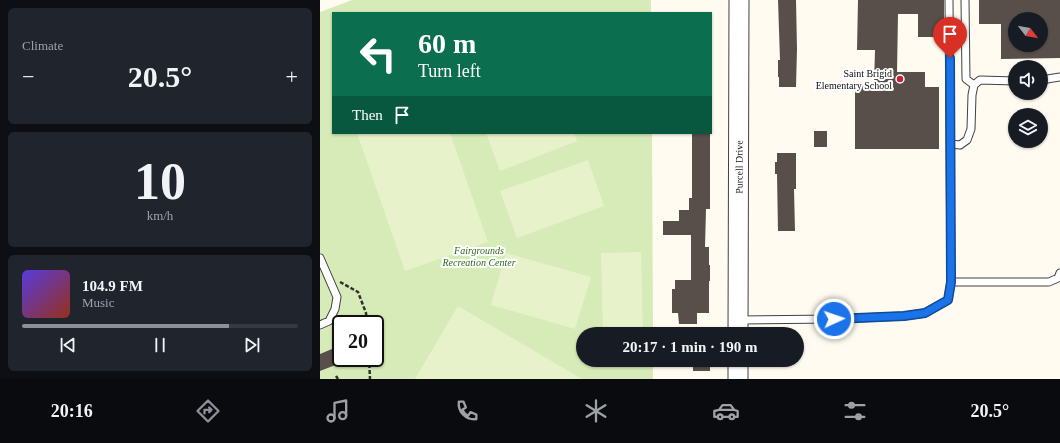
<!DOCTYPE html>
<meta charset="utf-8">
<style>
:root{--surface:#171b24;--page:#20242c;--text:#f1f3f6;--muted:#9ea1a6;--line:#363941;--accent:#8c9099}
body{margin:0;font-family:"Times New Roman",serif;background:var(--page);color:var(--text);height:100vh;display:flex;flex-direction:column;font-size:15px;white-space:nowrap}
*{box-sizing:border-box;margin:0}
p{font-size:13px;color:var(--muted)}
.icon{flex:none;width:22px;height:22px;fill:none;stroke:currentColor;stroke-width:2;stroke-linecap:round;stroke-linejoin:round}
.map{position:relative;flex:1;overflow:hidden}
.side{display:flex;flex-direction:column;gap:8px;padding:8px;background:#0d0f14;width:320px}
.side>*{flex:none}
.hud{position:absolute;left:12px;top:12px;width:380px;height:122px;border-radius:0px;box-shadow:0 1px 3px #0004;background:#0b6e4f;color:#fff;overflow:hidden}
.needle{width:26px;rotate:121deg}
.controls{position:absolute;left:688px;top:12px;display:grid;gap:8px}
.controls a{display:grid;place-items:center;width:40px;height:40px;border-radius:50%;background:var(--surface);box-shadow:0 1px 3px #0004;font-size:20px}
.speed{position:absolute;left:12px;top:315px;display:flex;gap:8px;font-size:20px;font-weight:700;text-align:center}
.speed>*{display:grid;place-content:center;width:52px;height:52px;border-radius:50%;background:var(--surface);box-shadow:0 1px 3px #0004;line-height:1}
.speed .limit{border:2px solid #111;border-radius:6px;background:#fff;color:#111}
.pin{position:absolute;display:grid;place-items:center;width:34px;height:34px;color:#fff;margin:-41px -17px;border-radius:50% 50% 50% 0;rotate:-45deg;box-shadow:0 0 4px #0007}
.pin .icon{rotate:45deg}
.me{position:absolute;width:44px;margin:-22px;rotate:87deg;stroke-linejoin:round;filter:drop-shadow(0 0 3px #0008)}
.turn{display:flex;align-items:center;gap:14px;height:84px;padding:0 20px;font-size:18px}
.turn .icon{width:52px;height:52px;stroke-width:2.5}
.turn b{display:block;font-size:28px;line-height:34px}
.then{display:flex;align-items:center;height:38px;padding:0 20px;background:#0003;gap:8px;font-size:15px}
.big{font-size:30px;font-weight:700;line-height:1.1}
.side .widget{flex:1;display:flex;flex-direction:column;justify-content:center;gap:6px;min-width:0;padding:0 14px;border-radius:6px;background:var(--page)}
.side .dial{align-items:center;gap:0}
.dial b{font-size:52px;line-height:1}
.song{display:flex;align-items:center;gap:12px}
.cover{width:48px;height:48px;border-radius:6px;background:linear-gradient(135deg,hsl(250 70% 55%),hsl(10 70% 35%))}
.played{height:4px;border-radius:2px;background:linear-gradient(90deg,var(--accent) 75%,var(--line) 75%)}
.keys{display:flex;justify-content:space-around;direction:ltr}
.heat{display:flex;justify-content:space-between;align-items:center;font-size:22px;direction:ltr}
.trip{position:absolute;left:256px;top:327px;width:228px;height:40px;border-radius:20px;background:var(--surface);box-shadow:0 1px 3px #0004;font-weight:700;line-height:40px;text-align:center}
.dock{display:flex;height:64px;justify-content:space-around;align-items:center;background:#090b0e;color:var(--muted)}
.dock .icon{width:28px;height:28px}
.dock .current{color:var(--accent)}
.dock b{font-size:18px;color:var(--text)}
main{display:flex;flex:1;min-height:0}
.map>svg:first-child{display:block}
.green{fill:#d6ebb8;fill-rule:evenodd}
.pitch{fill:#e7f2ca}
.building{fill:#584f4b;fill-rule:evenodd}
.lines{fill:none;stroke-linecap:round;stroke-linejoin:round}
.service-casing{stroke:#424242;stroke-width:9}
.tertiary-casing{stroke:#424242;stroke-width:21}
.path{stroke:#313131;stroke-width:2.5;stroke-dasharray:4 2;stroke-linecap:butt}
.service{stroke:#fff;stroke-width:7}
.tertiary{stroke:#fff;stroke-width:19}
.route-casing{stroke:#114b97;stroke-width:10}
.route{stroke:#1a73e8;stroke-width:7}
.poi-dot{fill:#c42234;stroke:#fff;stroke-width:1.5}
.labels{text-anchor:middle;stroke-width:4;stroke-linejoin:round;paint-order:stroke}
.poi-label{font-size:10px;fill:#0f0f0f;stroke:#fff;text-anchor:end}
.street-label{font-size:10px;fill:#0f0f0f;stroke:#fff}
.park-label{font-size:10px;font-style:italic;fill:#31691c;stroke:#fff}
</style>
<main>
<section class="side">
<div class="widget"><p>Climate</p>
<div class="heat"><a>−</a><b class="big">20.5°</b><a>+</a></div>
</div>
<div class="widget dial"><b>10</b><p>km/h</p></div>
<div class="widget">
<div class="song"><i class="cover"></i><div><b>104.9 FM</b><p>Music</p></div></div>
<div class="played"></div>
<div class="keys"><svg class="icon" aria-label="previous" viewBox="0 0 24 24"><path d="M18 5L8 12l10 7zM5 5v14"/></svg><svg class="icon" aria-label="pause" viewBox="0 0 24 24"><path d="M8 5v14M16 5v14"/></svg><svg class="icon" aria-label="next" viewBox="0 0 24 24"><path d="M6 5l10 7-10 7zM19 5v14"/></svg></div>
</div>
</section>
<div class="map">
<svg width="740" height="379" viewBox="0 0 740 379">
<rect width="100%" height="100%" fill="#fffbf0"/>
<path class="green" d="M32,0H331V13H13V133H332L333,334H263V360H333V379H0V12ZM21,324H55V358H21Z"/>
<path class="pitch" d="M37,133H130L168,242L85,271Z
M166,133H254L257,141L180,171Z
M268,160L284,206L197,238L180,191Z
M321,252L323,334H283L281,253Z
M186,253L271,277L255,329L171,305Z
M138,306L262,379H95Z"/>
<path class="building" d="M458,0H476L477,49L476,87H459V77H458V60H460Z
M538,0H624V37H598V14H578L577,72H605V87H619V149H535V85H554L555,50H537Z
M659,0H740V58L681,59V24H659ZM695,19H721V45H695Z
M494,131H507V147H494Z
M372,133H390V209H386L385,247H389V265H390V281H389V313H377V324H359L358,313H352V289H355V280H371V235H343V221H359V210H369V198H372Z
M457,153H476V189H474L475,231H458L457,174H455V162H457Z
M12,349L18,364L0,371V354Z
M373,360H390V371H373Z"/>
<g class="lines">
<g class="service-casing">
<path id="service" d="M645,0L646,79L654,85
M721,80L740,77
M630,144L640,145L647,140L651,129L652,95L654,85L660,80L695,81
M0,258L17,297L15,309L9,321L0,325
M631,282H729L738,278L740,273
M418,320L514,319L584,316L605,313L628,300L631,282L629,0"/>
</g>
<g class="tertiary-casing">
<g id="tertiary">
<path id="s1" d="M418,334L419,0"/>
<path d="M418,360V379"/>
</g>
</g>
<path class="path" d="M20,282L38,292L46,313L47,324
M49,358L50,379
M16,376L18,379"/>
<use href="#service" class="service"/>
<use href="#tertiary" class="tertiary"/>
</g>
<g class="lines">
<g class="route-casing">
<path id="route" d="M514,319L584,316L605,313L628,300L631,282L630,58"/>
</g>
<use href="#route" class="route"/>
</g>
<circle class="poi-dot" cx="580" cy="79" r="4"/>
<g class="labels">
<g class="poi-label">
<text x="572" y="77">Saint Brigid<tspan x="572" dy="12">Elementary School</tspan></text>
</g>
<g class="street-label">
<text dy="4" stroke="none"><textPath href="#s1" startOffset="167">Purcell Drive</textPath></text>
</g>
<g class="park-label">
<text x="159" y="254">Fairgrounds<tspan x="159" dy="12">Recreation Center</tspan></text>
</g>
</g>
</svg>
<div class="controls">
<a><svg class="needle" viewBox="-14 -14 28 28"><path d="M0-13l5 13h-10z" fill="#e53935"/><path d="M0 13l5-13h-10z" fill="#9ea1a6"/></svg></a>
<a><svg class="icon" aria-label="sound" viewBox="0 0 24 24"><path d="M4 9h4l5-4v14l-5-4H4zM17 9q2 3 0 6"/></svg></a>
<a><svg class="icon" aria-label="layers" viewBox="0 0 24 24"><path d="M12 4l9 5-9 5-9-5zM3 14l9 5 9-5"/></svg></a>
</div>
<div class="speed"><div class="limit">20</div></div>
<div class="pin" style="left:630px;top:58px;background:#d93025"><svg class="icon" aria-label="arrive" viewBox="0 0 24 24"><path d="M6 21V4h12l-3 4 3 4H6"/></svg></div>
<svg class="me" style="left:514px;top:319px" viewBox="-20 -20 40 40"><circle r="17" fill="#1a73e8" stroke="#fff" stroke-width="3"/><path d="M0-11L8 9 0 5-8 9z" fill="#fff"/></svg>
<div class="trip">20:17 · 1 min · 190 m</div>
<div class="hud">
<div class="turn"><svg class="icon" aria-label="left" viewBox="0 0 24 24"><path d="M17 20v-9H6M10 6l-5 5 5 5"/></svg><div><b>60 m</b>Turn left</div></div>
<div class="then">Then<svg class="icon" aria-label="arrive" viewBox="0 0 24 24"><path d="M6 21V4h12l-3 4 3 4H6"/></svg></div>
</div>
</div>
</main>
<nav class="dock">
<b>20:16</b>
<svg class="icon current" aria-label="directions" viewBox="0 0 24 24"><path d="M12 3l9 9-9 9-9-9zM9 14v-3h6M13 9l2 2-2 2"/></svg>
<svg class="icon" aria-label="music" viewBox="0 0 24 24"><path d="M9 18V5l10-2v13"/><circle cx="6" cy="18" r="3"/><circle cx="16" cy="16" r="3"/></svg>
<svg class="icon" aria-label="phone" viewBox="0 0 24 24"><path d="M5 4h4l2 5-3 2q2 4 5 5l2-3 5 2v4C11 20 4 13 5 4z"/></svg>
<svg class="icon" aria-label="climate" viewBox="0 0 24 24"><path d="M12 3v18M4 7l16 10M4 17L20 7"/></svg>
<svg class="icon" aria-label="car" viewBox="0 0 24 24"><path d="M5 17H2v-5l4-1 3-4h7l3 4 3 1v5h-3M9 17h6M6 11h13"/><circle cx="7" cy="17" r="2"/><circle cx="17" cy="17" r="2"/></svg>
<svg class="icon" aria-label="filters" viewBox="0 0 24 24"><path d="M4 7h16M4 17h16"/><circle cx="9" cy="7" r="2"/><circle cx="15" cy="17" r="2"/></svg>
<b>20.5°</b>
</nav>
